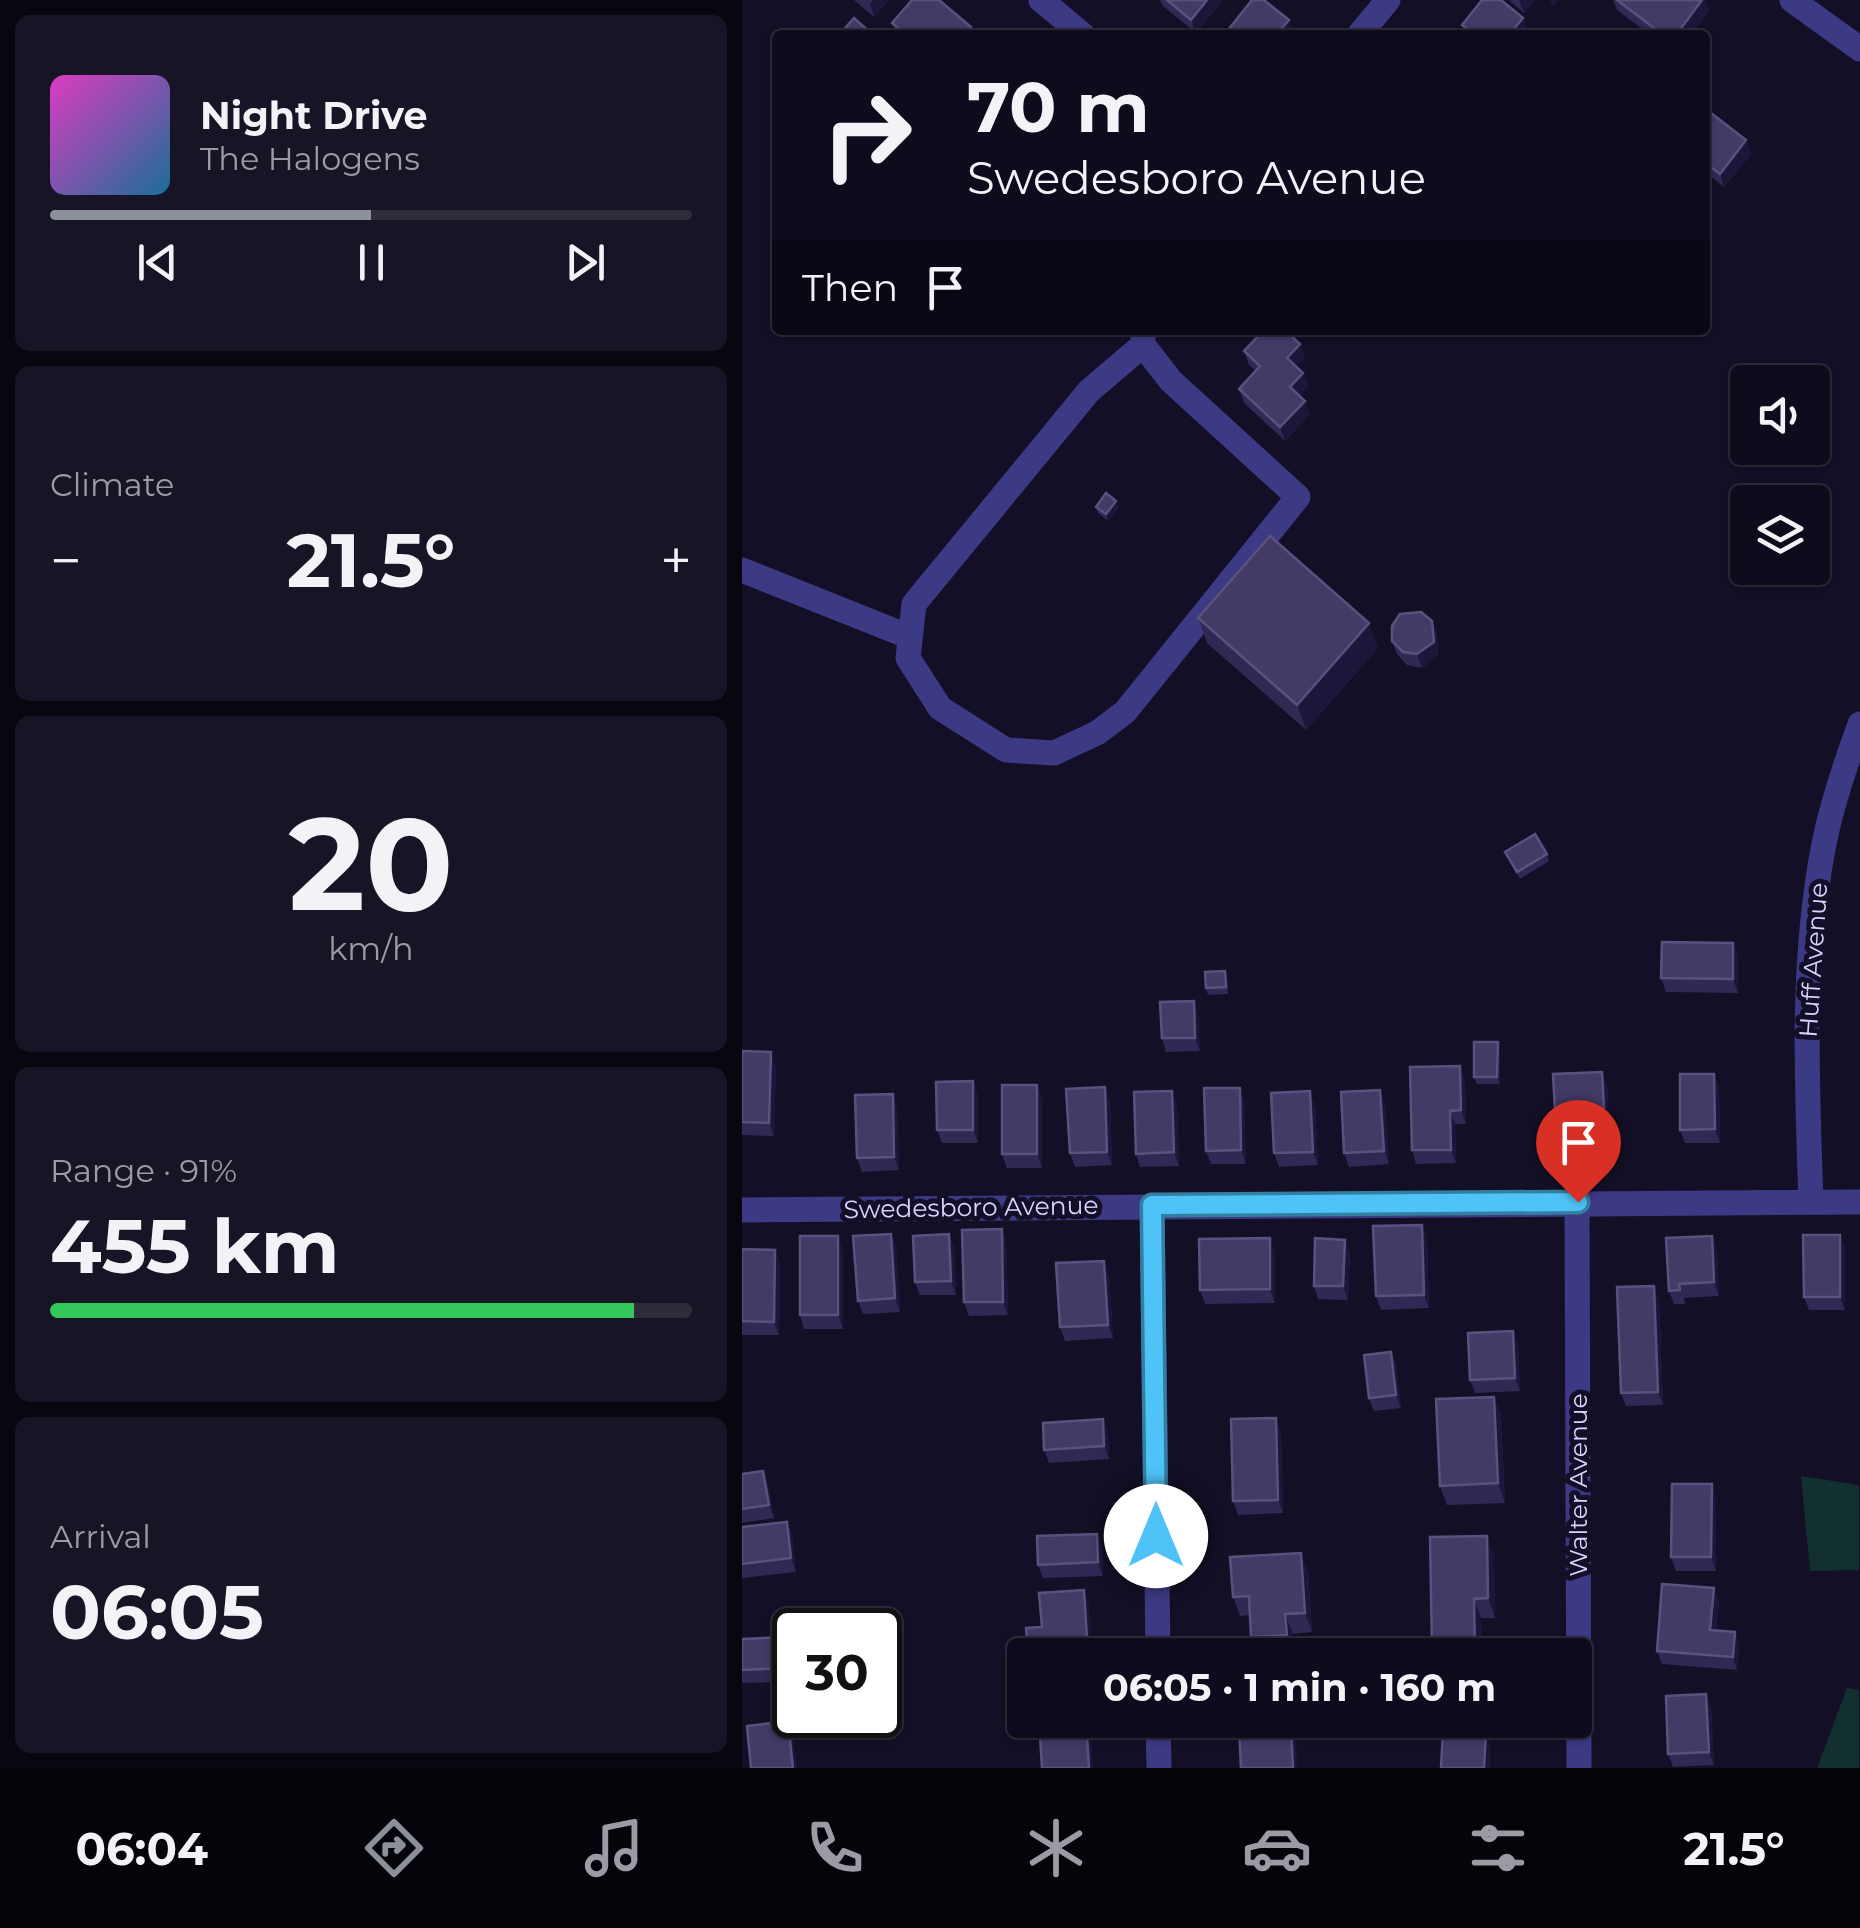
<!DOCTYPE html>
<meta charset="utf-8">
<style>
:root{--surface:#0e0b1c;--page:#171425;--text:#f1f3f6;--muted:#9b9ba3;--line:#2e2b3b;--accent:#8c9099}
body{margin:0;font-family:Montserrat,sans-serif;background:var(--page);color:var(--text);height:100vh;display:flex;flex-direction:column;font-size:38px;white-space:nowrap}
*{box-sizing:border-box;margin:0}
p{font-size:32px;color:var(--muted)}
.icon{flex:none;width:55px;height:55px;fill:none;stroke:currentColor;stroke-width:2;stroke-linecap:round;stroke-linejoin:round}
.map{position:relative;flex:1;overflow:hidden}
.details{display:flex;flex-direction:column;gap:15px;padding:15px;background:#08060f;width:742px}
.details>*{flex:none}
.hud{position:absolute;left:30px;top:30px;width:938px;height:305px;border-radius:10px;box-shadow:0 2px 8px #0004,0 0 0 2px var(--line);background:#0e0b1c;color:var(--text);overflow:hidden}
.fabs{position:absolute;left:988px;top:365px;display:grid;gap:20px}
.fabs a{display:grid;place-items:center;width:100px;height:100px;border-radius:10px;background:var(--surface);box-shadow:0 2px 8px #0004,0 0 0 2px var(--line);font-size:50px}
.speed{position:absolute;left:30px;top:1608px;display:flex;gap:20px;font-size:50px;font-weight:700;text-align:center}
.speed>*{display:grid;place-content:center;width:130px;height:130px;border-radius:50%;background:var(--surface);box-shadow:0 2px 8px #0004,0 0 0 2px var(--line);line-height:1}
.speed .limit{border:5px solid #111;border-radius:15px;background:#fff;color:#111}
.pin{position:absolute;display:grid;place-items:center;width:85px;height:85px;color:#fff;margin:-102px -42px;border-radius:50% 50% 50% 0;rotate:-45deg;box-shadow:0 0 10px #0007}
.pin .icon{rotate:45deg}
.me{position:absolute;width:110px;margin:-55px;rotate:0deg;stroke-linejoin:round;filter:drop-shadow(0 0 8px #0008)}
.turn{display:flex;align-items:center;gap:35px;height:210px;padding:0 30px;font-size:45px}
.turn .icon{width:130px;height:130px;stroke-width:2.5}
.turn b{display:block;font-size:70px;line-height:85px}
.then{display:flex;align-items:center;height:95px;padding:0 30px;background:#0003;gap:20px;font-size:38px}
.big{font-size:75px;font-weight:700;line-height:1.1}
.details .widget{flex:1;display:flex;flex-direction:column;justify-content:center;gap:15px;min-width:0;padding:0 35px;border-radius:15px;background:var(--page)}
.details .dial{align-items:center;gap:0}
.dial b{font-size:130px;line-height:1}
.song{display:flex;align-items:center;gap:30px}
.cover{width:120px;height:120px;border-radius:15px;background:linear-gradient(135deg,hsl(310 70% 55%),hsl(200 70% 35%))}
.played{height:10px;border-radius:5px;background:linear-gradient(90deg,var(--accent) 50%,var(--line) 50%)}
.keys{display:flex;justify-content:space-around;direction:ltr}
.heat{display:flex;justify-content:space-between;align-items:center;font-size:55px;direction:ltr}
.charge{height:15px;border-radius:8px;background:linear-gradient(90deg,#34c759 91%,var(--line) 0)}
.trip{position:absolute;left:265px;top:1638px;width:585px;height:100px;border-radius:10px;background:var(--surface);box-shadow:0 2px 8px #0004,0 0 0 2px var(--line);font-weight:700;line-height:100px;text-align:center}
.tabs{display:flex;height:160px;justify-content:space-around;align-items:center;background:#06040b;color:var(--muted)}
.tabs .icon{width:70px;height:70px}
.tabs .active{color:var(--accent)}
.tabs b{font-size:45px;color:var(--text)}
main{display:flex;flex:1;min-height:0}
.map>svg:first-child{display:block}
.green{fill:#12302f}
.lines{fill:none;stroke-linecap:round;stroke-linejoin:round}
.minor{stroke:#3d3a85;stroke-width:25}
.wall{fill:#312854}
.shaded-wall{fill:#1d163a}
.building{fill:#433a66;stroke:#5a527e;stroke-width:2.5}
.route-casing{stroke:#337fa1;stroke-width:25}
.route{stroke:#4fc3f7;stroke-width:18}
.labels{text-anchor:middle;stroke-width:10;stroke-linejoin:round;paint-order:stroke}
.street-label{font-size:25px;fill:#d9d4ff;stroke:#130f26}
</style>
<main>
<section class="details">
<div class="widget">
<div class="song"><i class="cover"></i><div><b>Night Drive</b><p>The Halogens</p></div></div>
<div class="played"></div>
<div class="keys"><svg class="icon" aria-label="previous" viewBox="0 0 24 24"><path d="M18 5L8 12l10 7zM5 5v14"/></svg><svg class="icon" aria-label="pause" viewBox="0 0 24 24"><path d="M8 5v14M16 5v14"/></svg><svg class="icon" aria-label="next" viewBox="0 0 24 24"><path d="M6 5l10 7-10 7zM19 5v14"/></svg></div>
</div>
<div class="widget"><p>Climate</p>
<div class="heat"><a>−</a><b class="big">21.5°</b><a>+</a></div>
</div>
<div class="widget dial"><b>20</b><p>km/h</p></div>
<div class="widget"><p>Range · 91%</p><b class="big">455 km</b><div class="charge"></div></div>
<div class="widget"><p>Arrival</p><b class="big">06:05</b></div>
</section>
<div class="map">
<svg width="1118" height="1768" viewBox="0 0 1118 1768">
<rect width="100%" height="100%" fill="#130f26"/>
<path class="green" d="M1059,1476L1117,1485V1570L1068,1571Z
M1105,1688L1117,1690V1768H1075Z"/>
<g class="lines">
<path class="minor" d="M299,0L341,35
M1050,0L1118,49
M617,35L646,0
M401,345L347,391L172,604L166,658L198,708L264,750L312,753L355,733L383,712L556,497L429,381L401,345V330
M0,570L168,637
M835,1201L837,1768
M1069,1202C1065,1084 1059,966 1081,849C1089,806 1103,765 1118,724
M410,1205L416,1655
M0,1210L1118,1202
M416,1720L417,1768"/>
</g>
<path class="wall" d="M112,0H147L132,17Z
M418,0H478L479,2L454,33L420,5Z
M767,0H793L782,13Z
M871,0H963L967,11L949,35H908L875,10Z
M781,18L786,31L782,35H724L720,25Z
M150,23L232,35H155Z
M962,113L1004,140L1009,154L982,187L962,171Z
M502,351L563,357L554,366L561,373L566,386L557,396L568,414L543,441L502,403L497,389L514,371L507,365Z
M354,507L377,508L366,521L356,513Z
M456,618L636,648L564,730L465,643Z
M690,621L695,634L696,655L680,668L665,665L655,654L650,641Z
M763,852L805,854L807,861L778,879Z
M991,943L996,956V993L924,992L919,978Z
M483,971L485,978L486,994L466,995L464,988Z
M452,1001L456,1014L458,1051L424,1052L420,1038Z
M756,1042L758,1049V1084H735L732,1077Z
M0,1051L34,1065L32,1136L0,1135Z
M860,1072L865,1085L868,1142L819,1144L814,1130Z
M972,1074L977,1088L978,1143H943L938,1130Z
M723,1079L724,1124H713L714,1163L674,1164L670,1150Z
M231,1081L236,1094V1143H200L195,1130Z
M300,1098V1168H265L260,1154Z
M368,1101L370,1165L333,1167L328,1153Z
M502,1101L504,1164H469L464,1151Z
M643,1103L647,1164L607,1167L602,1153Z
M435,1105L437,1166L398,1167L394,1154Z
M573,1105L576,1165L537,1167L532,1153Z
M155,1108L157,1170L120,1172L115,1158Z
M680,1225L685,1239L687,1308L639,1310L634,1296Z
M260,1229L264,1242L266,1315L227,1316L222,1302Z
M149,1234L154,1247L158,1312L121,1314L116,1301Z
M207,1234L212,1248L214,1295H178L173,1282Z
M1098,1235L1103,1248V1310H1067L1062,1297Z
M970,1236L975,1250L977,1296L942,1298L943,1304H932L927,1291Z
M0,1249L38,1263L37,1335H0Z
M101,1250V1329H62L58,1315Z
M533,1252V1303L463,1304L458,1290Z
M608,1253L606,1300L576,1299L572,1286Z
M367,1274L371,1338L323,1341L318,1327Z
M917,1299L921,1405L884,1406L879,1393Z
M776,1344L778,1391L733,1393L728,1380Z
M649,1352L654,1365L659,1408L632,1411L627,1398Z
M752,1397L759,1416L763,1503L705,1505L698,1486Z
M361,1419L366,1433L367,1459L307,1463L302,1450Z
M539,1431L541,1513L496,1515L491,1501Z
M0,1474L26,1484L32,1518L0,1523Z
M970,1484L974,1498V1571H934L929,1557Z
M45,1522L50,1536L54,1572L0,1578V1527Z
M360,1547L361,1576L301,1578L296,1565Z
M752,1556L753,1618H739L740,1655H691L690,1650Z
M566,1572L570,1632L551,1634L552,1654L516,1655L509,1637L508,1615L498,1616L491,1597Z
M977,1601L974,1630L993,1632L997,1645L995,1670L920,1664L915,1651Z
M42,1637L47,1650L49,1682L0,1683V1639Z
M964,1694L969,1708L972,1765L931,1767L926,1754Z"/>
<path class="shaded-wall" d="M131,0H147L132,17L128,4Z
M465,0H478L479,2L454,33L449,20Z
M777,0H793L782,13Z
M808,0H817L811,7Z
M960,0H963L967,11L949,35H934Z
M781,18L786,31L782,35H767Z
M547,20L552,33L550,35H534Z
M1004,140L1009,154L982,187L978,174Z
M558,344L563,357L550,371L545,358Z
M561,373L566,386L553,400L548,387Z
M563,401L568,414L543,441L538,427Z
M374,501L377,508L366,521L364,514Z
M690,621L695,634L696,655L680,668L675,654Z
M627,623L636,648L564,730L555,705Z
M991,943L996,956V993L991,979Z
M452,1001L456,1014L458,1051L453,1038Z
M756,1042L758,1049V1084L755,1077Z
M29,1052L34,1065L32,1136L27,1123Z
M718,1066L723,1079L724,1124L719,1110Z
M860,1072L865,1085L868,1142L863,1128Z
M972,1074L977,1088L978,1143L973,1129Z
M231,1081L236,1094V1143L231,1130Z
M295,1085L300,1098V1168L295,1154Z
M363,1087L368,1101L370,1165L365,1152Z
M498,1088L502,1101L504,1164L499,1150Z
M638,1090L643,1103L647,1164L642,1151Z
M430,1091L435,1105L437,1166L432,1152Z
M568,1091L573,1105L576,1165L571,1152Z
M151,1094L155,1108L157,1170L152,1157Z
M708,1111L713,1124L714,1163L709,1150Z
M680,1225L685,1239L687,1308L682,1295Z
M260,1229L264,1242L266,1315L261,1302Z
M149,1234L154,1247L158,1312L153,1298Z
M207,1234L212,1248L214,1295L209,1281Z
M1098,1235L1103,1248V1310L1098,1297Z
M96,1236L101,1250V1329L96,1315Z
M970,1236L975,1250L977,1296L972,1282Z
M528,1238L533,1252V1303L528,1289Z
M603,1240L608,1253L606,1300L601,1286Z
M33,1250L38,1263L37,1335L32,1322Z
M362,1261L367,1274L371,1338L366,1325Z
M912,1286L917,1299L921,1405L916,1392Z
M771,1331L776,1344L778,1391L773,1378Z
M649,1352L654,1365L659,1408L654,1395Z
M752,1397L759,1416L763,1503L756,1483Z
M534,1418L539,1431L541,1513L536,1500Z
M361,1419L366,1433L367,1459L362,1446Z
M21,1471L26,1484L32,1518L27,1505Z
M970,1484L974,1498V1571L969,1557Z
M45,1522L50,1536L54,1572L49,1558Z
M355,1534L360,1547L361,1576L356,1562Z
M745,1536L752,1556L753,1618L746,1598Z
M559,1553L566,1572L570,1632L563,1613Z
M972,1588L977,1601L973,1643L968,1630Z
M342,1590L347,1603L350,1655H346Z
M732,1599L739,1618L740,1655H735L733,1649Z
M543,1614L551,1634L552,1654L545,1635Z
M993,1632L997,1645L995,1670L991,1657Z
M42,1637L47,1650L49,1682L44,1668Z
M964,1694L969,1708L972,1765L967,1752Z
M344,1720H348L351,1768H347Z
M46,1721L51,1735L55,1768H51Z
M549,1726L554,1739L555,1768H551Z
M744,1731L748,1745V1768H742Z"/>
<path class="building" d="M170,0H197L229,27L223,35H164L150,23Z
M425,0H465L449,20Z
M510,0H522L547,20L534,35H482Z
M740,0H759L781,18L767,35H733L720,25Z
M875,0H960L934,35H921Z
M112,18L131,35H97Z
M965,110L1004,140L978,174L962,162V113Z
M522,330H543L558,344L545,358L561,373L548,387L563,401L538,427L497,389L518,366L502,351Z
M364,493L374,501L364,514L354,507Z
M528,536L627,623L555,705L456,618Z
M679,612L690,621L692,642L675,654L661,652L650,641V626L658,614Z
M793,834L805,854L775,872L763,852Z
M920,942L991,943V979L919,978Z
M483,971L484,987L464,988L463,972Z
M452,1001L453,1038H420L418,1002Z
M732,1042H756L755,1077H732Z
M0,1051L29,1052L27,1123L0,1122Z
M718,1066L719,1110L708,1111L709,1150H670L668,1067Z
M860,1072L863,1128L814,1130L811,1074Z
M938,1074H972L973,1129L938,1130Z
M231,1081V1130H195L194,1082Z
M260,1085H295V1154H260Z
M363,1087L365,1152L328,1153L324,1089Z
M462,1088H498L499,1150L464,1151Z
M638,1090L642,1151L602,1153L599,1092Z
M430,1091L432,1152L394,1154L392,1092Z
M568,1091L571,1152L532,1153L529,1093Z
M151,1094L152,1157L115,1158L113,1095Z
M680,1225L682,1295L634,1296L631,1226Z
M260,1229L261,1302H222L220,1230Z
M149,1234L153,1298L116,1301L111,1236Z
M207,1234L209,1281L173,1282L171,1236Z
M1061,1235H1098V1297H1062Z
M58,1236H96V1315H58Z
M970,1236L972,1282L937,1284L938,1290L927,1291L924,1238Z
M528,1238V1289L458,1290L457,1239Z
M573,1238L603,1240L601,1286H572Z
M0,1249L33,1250L32,1322L0,1321Z
M362,1261L366,1325L318,1327L314,1263Z
M912,1286L916,1392L879,1393L875,1287Z
M771,1331L773,1378L728,1380L726,1333Z
M649,1352L654,1395L627,1398L622,1355Z
M752,1397L756,1483L698,1486L694,1399Z
M534,1418L536,1500L491,1501L489,1419Z
M361,1419L362,1446L302,1450L301,1423Z
M21,1471L27,1505L0,1509V1474Z
M930,1484H970L969,1557H929Z
M45,1522L49,1558L0,1564V1527Z
M355,1534L356,1562L296,1565L295,1536Z
M745,1536L746,1598L732,1599L733,1649L690,1650L688,1537Z
M559,1553L563,1613L543,1614L545,1635L509,1637L507,1596L491,1597L488,1557Z
M920,1584L972,1588L968,1630L993,1632L991,1657L915,1651Z
M342,1590L346,1655H286L284,1628L300,1627L297,1593Z
M42,1637L44,1668L0,1670V1639Z
M964,1694L967,1752L926,1754L924,1696Z
M297,1720H344L347,1768H300Z
M46,1721L51,1768H9L5,1726Z
M549,1726L551,1768H499L497,1728Z
M701,1729L744,1731L742,1768H699Z"/>
<g class="lines">
<g class="route-casing">
<path id="route" d="M414,1536L410,1205L836,1202"/>
</g>
<use href="#route" class="route"/>
</g>
<g class="labels">
<g class="street-label">
<text transform="translate(1071 960) rotate(-86)" y="9">Huff Avenue</text>
<text transform="translate(229 1207) rotate(-1)" y="9">Swedesboro Avenue</text>
<text transform="translate(836 1485) rotate(-90)" y="9">Walter Avenue</text>
</g>
</g>
</svg>
<div class="fabs">
<a><svg class="icon" aria-label="sound" viewBox="0 0 24 24"><path d="M4 9h4l5-4v14l-5-4H4zM17 9q2 3 0 6"/></svg></a>
<a><svg class="icon" aria-label="layers" viewBox="0 0 24 24"><path d="M12 4l9 5-9 5-9-5zM3 14l9 5 9-5"/></svg></a>
</div>
<div class="speed"><div class="limit">30</div></div>
<div class="pin" style="left:836px;top:1202px;background:#d93025"><svg class="icon" aria-label="arrive" viewBox="0 0 24 24"><path d="M6 21V4h12l-3 4 3 4H6"/></svg></div>
<svg class="me" style="left:414px;top:1536px" viewBox="-20 -20 40 40"><circle r="19" fill="#fff"/><path d="M0-13L10 11 0 6-10 11z" fill="#4fc3f7"/></svg>
<div class="trip">06:05 · 1 min · 160 m</div>
<div class="hud">
<div class="turn"><svg class="icon" aria-label="right" viewBox="0 0 24 24"><path d="M7 20v-9h11M14 6l5 5-5 5"/></svg><div><b>70 m</b>Swedesboro Avenue</div></div>
<div class="then">Then<svg class="icon" aria-label="arrive" viewBox="0 0 24 24"><path d="M6 21V4h12l-3 4 3 4H6"/></svg></div>
</div>
</div>
</main>
<nav class="tabs">
<b>06:04</b>
<svg class="icon active" aria-label="directions" viewBox="0 0 24 24"><path d="M12 3l9 9-9 9-9-9zM9 14v-3h6M13 9l2 2-2 2"/></svg>
<svg class="icon" aria-label="music" viewBox="0 0 24 24"><path d="M9 18V5l10-2v13"/><circle cx="6" cy="18" r="3"/><circle cx="16" cy="16" r="3"/></svg>
<svg class="icon" aria-label="phone" viewBox="0 0 24 24"><path d="M5 4h4l2 5-3 2q2 4 5 5l2-3 5 2v4C11 20 4 13 5 4z"/></svg>
<svg class="icon" aria-label="climate" viewBox="0 0 24 24"><path d="M12 3v18M4 7l16 10M4 17L20 7"/></svg>
<svg class="icon" aria-label="car" viewBox="0 0 24 24"><path d="M5 17H2v-5l4-1 3-4h7l3 4 3 1v5h-3M9 17h6M6 11h13"/><circle cx="7" cy="17" r="2"/><circle cx="17" cy="17" r="2"/></svg>
<svg class="icon" aria-label="filters" viewBox="0 0 24 24"><path d="M4 7h16M4 17h16"/><circle cx="9" cy="7" r="2"/><circle cx="15" cy="17" r="2"/></svg>
<b>21.5°</b>
</nav>
